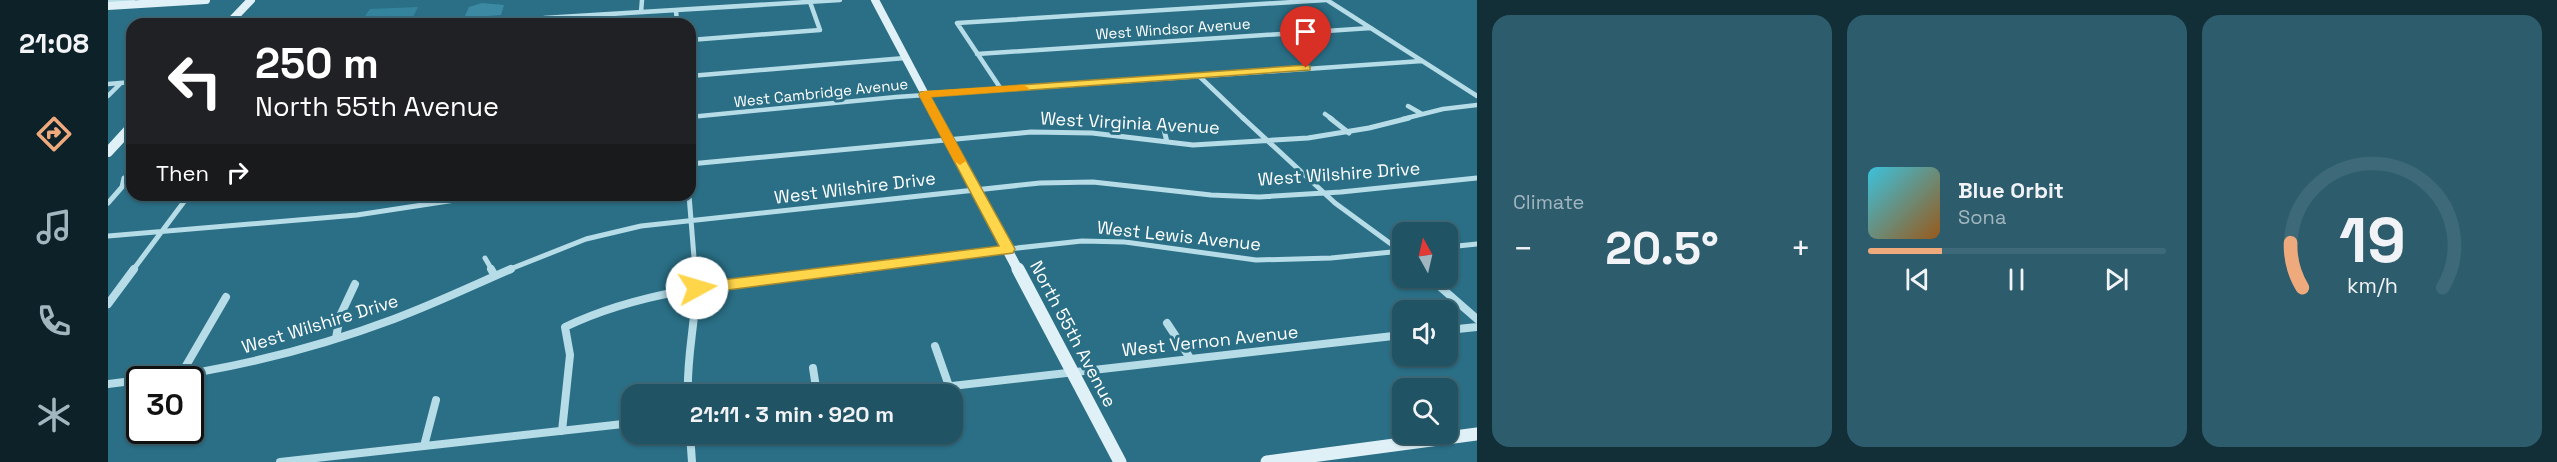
<!DOCTYPE html>
<meta charset="utf-8">
<style>
:root{--surface:#205364;--page:#2d5d6d;--text:#f1f3f6;--muted:#a2b6bf;--line:#3d6978;--accent:#eeaa7d}
body{margin:0;font-family:"Space Grotesk",sans-serif;background:var(--page);color:var(--text);height:100vh;display:flex;flex-direction:column;font-size:22px;white-space:nowrap}
*{box-sizing:border-box;margin:0}
p{font-size:20px;color:var(--muted)}
.icon{flex:none;width:33px;height:33px;fill:none;stroke:currentColor;stroke-width:2;stroke-linecap:round;stroke-linejoin:round}
.map{position:relative;flex:1;overflow:hidden}
.details{display:flex;flex-direction:column;gap:15px;padding:15px;background:#122e37;width:1080px}
.details>*{flex:none}
.banner{position:absolute;left:18px;top:18px;width:570px;height:183px;border-radius:18px;box-shadow:0 2px 4px #0004,0 0 0 2px var(--line);background:#202124;color:#fff;overflow:hidden}
.needle{width:39px;rotate:352deg}
.buttons{position:absolute;left:1284px;top:222px;display:grid;gap:12px}
.buttons a{display:grid;place-items:center;width:66px;height:66px;border-radius:12px;background:var(--surface);box-shadow:0 2px 4px #0004,0 0 0 2px var(--line);font-size:30px}
.speed{position:absolute;left:18px;top:366px;display:flex;gap:12px;font-size:30px;font-weight:700;text-align:center}
.speed>*{display:grid;place-content:center;width:78px;height:78px;border-radius:50%;background:var(--surface);box-shadow:0 2px 4px #0004,0 0 0 2px var(--line);line-height:1}
.speed .limit{border:3px solid #111;border-radius:9px;background:#fff;color:#111}
.pin{position:absolute;display:grid;place-items:center;width:51px;height:51px;color:#fff;margin:-62px -26px;border-radius:50% 50% 50% 0;rotate:-45deg;box-shadow:0 0 6px #0007}
.pin .icon{rotate:45deg}
.me{position:absolute;width:66px;margin:-33px;rotate:84deg;stroke-linejoin:round;filter:drop-shadow(0 0 4px #0008)}
.turn{display:flex;align-items:center;gap:21px;height:126px;padding:0 30px;font-size:27px}
.turn .icon{width:78px;height:78px;stroke-width:2.5}
.turn b{display:block;font-size:42px;line-height:51px}
.then{display:flex;align-items:center;height:57px;padding:0 30px;background:#0003;gap:12px;font-size:22px}
.big{font-size:45px;font-weight:700;line-height:1.1}
.details .tile{flex:1;display:flex;flex-direction:column;justify-content:center;gap:9px;min-width:0;padding:0 21px;border-radius:18px;background:var(--page)}
.details .dial{align-items:center;gap:0}
.dial svg{height:156px;overflow:visible;fill:none;stroke:var(--line);stroke-width:7;stroke-linecap:round;text-anchor:middle}
.dial text{fill:var(--text);stroke:none}
.song{display:flex;align-items:center;gap:18px}
.cover{width:72px;height:72px;border-radius:9px;background:linear-gradient(135deg,hsl(190 70% 55%),hsl(30 70% 35%))}
.played{height:6px;border-radius:3px;background:linear-gradient(90deg,var(--accent) 25%,var(--line) 25%)}
.keys{display:flex;justify-content:space-around;direction:ltr}
.heat{display:flex;justify-content:space-between;align-items:center;font-size:33px;direction:ltr}
.details .tiles{flex:1;display:grid;gap:15px;grid-template-columns:repeat(3,1fr)}
.trip{position:absolute;left:513px;top:384px;width:342px;height:60px;border-radius:18px;background:var(--surface);box-shadow:0 2px 4px #0004,0 0 0 2px var(--line);font-weight:700;line-height:60px;text-align:center}
main{display:flex;flex:1;min-height:0}
.tabs{display:flex;flex-direction:column;width:108px;justify-content:space-around;align-items:center;background:#0d2128;color:var(--muted)}
.tabs .icon{width:42px;height:42px}
.tabs .on{color:var(--accent)}
.tabs b{font-size:27px;color:var(--text)}
.map>svg:first-child{display:block}
.green{fill:#35849d}
.building{fill:#3b89a2}
.lines{fill:none;stroke-linecap:round;stroke-linejoin:round}
.street-far2{stroke:#b6dce7;stroke-width:4.5}
.street-far1{stroke:#b6dce7;stroke-width:5}
.street{stroke:#b6dce7;stroke-width:8}
.secondary-far2{stroke:#dff1f7;stroke-width:8}
.secondary-far1{stroke:#dff1f7;stroke-width:10}
.secondary{stroke:#dff1f7;stroke-width:13}
.route{fill:#ffd54a;stroke:#a68a30;stroke-width:1.5}
.slow{fill:#f59e0b}
.labels{text-anchor:middle;stroke-width:6;stroke-linejoin:round;paint-order:stroke}
.far-street-label{font-size:15px;fill:#fff;stroke:#2a6f86}
.street-label{font-size:18px;fill:#fff;stroke:#2a6f86}
</style>
<main>
<nav class="tabs">
<b>21:08</b>
<svg class="icon on" aria-label="directions" viewBox="0 0 24 24"><path d="M12 3l9 9-9 9-9-9zM9 14v-3h6M13 9l2 2-2 2"/></svg>
<svg class="icon" aria-label="music" viewBox="0 0 24 24"><path d="M9 18V5l10-2v13"/><circle cx="6" cy="18" r="3"/><circle cx="16" cy="16" r="3"/></svg>
<svg class="icon" aria-label="phone" viewBox="0 0 24 24"><path d="M5 4h4l2 5-3 2q2 4 5 5l2-3 5 2v4C11 20 4 13 5 4z"/></svg>
<svg class="icon" aria-label="climate" viewBox="0 0 24 24"><path d="M12 3v18M4 7l16 10M4 17L20 7"/></svg>
</nav>
<div class="map">
<svg width="1369" height="462" viewBox="0 0 1369 462">
<rect width="100%" height="100%" fill="#2a6f86"/>
<path class="green" d="M310,7L305,17L255,19L262,9Z"/>
<path class="building" d="M374,3L396,5L393,15L356,18L361,7Z"/>
<g class="lines">
<path class="street-far2" d="M1219,0L1369,96
M0,2L25,0
M568,10L569,24
M533,12L534,0
M428,24L436,18L732,0
M582,40L712,30L702,2
M869,54L1263,28
M582,76L797,58
M1091,76L1136,119
M0,84L24,82
M893,89L849,23L1218,0
M0,96L12,84
M1300,106L1314,114
M1217,114L1224,119
M582,117L788,97L1314,61
M1295,119L1335,109L1369,105"/>
<path class="street-far1" d="M1135,118L1227,203L1294,252
M1222,118L1241,133
M1055,126L1059,142
M582,164L923,132L984,133L1085,145L1200,138L1261,128L1301,118
M581,195L587,270
M0,203L14,187L16,178
M0,236L249,215L380,195
M1340,247L1369,244
M377,258L384,270
M25,270L81,195
M400,270L478,239L533,226L932,183L985,182L1103,195L1151,197L1233,192L1369,178
M743,270L835,256L974,241L1017,242L1148,260L1223,258L1294,251"/>
<path class="street" d="M383,269L387,276
M1322,278L1369,319
M0,304L26,269
M1059,323L1082,358
M1340,330L1369,327
M228,338L232,316L247,284
M827,346L841,386
M705,368L709,394
M72,376L118,297
M39,380C124,369 206,349 286,319C326,304 364,286 403,269
M0,384L32,380
M580,394C578,352 591,311 587,269
M773,394L1294,335
M454,431L462,355L457,327C548,283 657,281 755,269
M582,434L584,462
M316,446L328,400
M172,462L524,423"/>
<path class="secondary-far2" d="M767,0L830,119
M0,6L98,0
M120,24L143,0"/>
<path class="secondary-far1" d="M829,118L910,270
M0,152L24,126"/>
<path class="secondary" d="M910,269L1012,462
M1159,462L1369,434"/>
</g>
<path class="route" d="M1198,65L1202,66V70L823,97L907,249L905,253L589,294L581,288L589,283L891,246L811,95L812,92Z"/>
<path class="slow" d="M915,85L921,88L919,90L823,97L858,161L852,165L846,161L811,95L816,91Z"/>
<g class="labels">
<g class="far-street-label">
<text transform="translate(1065 29) rotate(-4)" y="5">West Windsor Avenue</text>
<text transform="translate(713 93) rotate(-6)" y="5">West Cambridge Avenue</text>
</g>
<g class="street-label">
<text transform="translate(1022 123) rotate(3)" y="6">West Virginia Avenue</text>
<text transform="translate(1231 174) rotate(-4)" y="6">West Wilshire Drive</text>
<text transform="translate(747 188) rotate(-7)" y="6">West Wilshire Drive</text>
<text transform="translate(1071 236) rotate(6)" y="6">West Lewis Avenue</text>
<text transform="translate(212 324) rotate(-17)" y="6">West Wilshire Drive</text>
<text transform="translate(965 334) rotate(62)" y="6">North 55th Avenue</text>
<text transform="translate(1102 341) rotate(-6)" y="6">West Vernon Avenue</text>
</g>
</g>
</svg>
<div class="buttons">
<a><svg class="needle" viewBox="-14 -14 28 28"><path d="M0-13l5 13h-10z" fill="#e53935"/><path d="M0 13l5-13h-10z" fill="#a2b6bf"/></svg></a>
<a><svg class="icon" aria-label="sound" viewBox="0 0 24 24"><path d="M4 9h4l5-4v14l-5-4H4zM17 9q2 3 0 6"/></svg></a>
<a><svg class="icon" aria-label="search" viewBox="0 0 24 24"><circle cx="10" cy="10" r="6"/><path d="M15 15l6 6"/></svg></a>
</div>
<div class="speed"><div class="limit">30</div></div>
<div class="pin" style="left:1198px;top:68px;background:#d93025"><svg class="icon" aria-label="arrive" viewBox="0 0 24 24"><path d="M6 21V4h12l-3 4 3 4H6"/></svg></div>
<svg class="me" style="left:589px;top:288px" viewBox="-20 -20 40 40"><circle r="19" fill="#fff"/><path d="M0-13L10 11 0 6-10 11z" fill="#ffd54a"/></svg>
<div class="trip">21:11 · 3 min · 920 m</div>
<div class="banner">
<div class="turn"><svg class="icon" aria-label="left" viewBox="0 0 24 24"><path d="M17 20v-9H6M10 6l-5 5 5 5"/></svg><div><b>250 m</b>North 55th Avenue</div></div>
<div class="then">Then<svg class="icon" aria-label="right" viewBox="0 0 24 24"><path d="M7 20v-9h11M14 6l5 5-5 5"/></svg></div>
</div>
</div>
<section class="details">
<div class="tiles">
<div class="tile"><p>Climate</p>
<div class="heat"><a>−</a><b class="big">20.5°</b><a>+</a></div>
</div>
<div class="tile">
<div class="song"><i class="cover"></i><div><b>Blue Orbit</b><p>Sona</p></div></div>
<div class="played"></div>
<div class="keys"><svg class="icon" aria-label="previous" viewBox="0 0 24 24"><path d="M18 5L8 12l10 7zM5 5v14"/></svg><svg class="icon" aria-label="pause" viewBox="0 0 24 24"><path d="M8 5v14M16 5v14"/></svg><svg class="icon" aria-label="next" viewBox="0 0 24 24"><path d="M6 5l10 7-10 7zM19 5v14"/></svg></div>
</div>
<div class="tile dial"><svg viewBox="0 0 100 80">
<path d="M14 69A42 42 0 1 1 86 69"/>
<path d="M14 69A42 42 0 0 1 8 46" stroke="#eeaa7d"/>
<text x="50" y="56" font-size="32" font-weight="700">19</text>
<text x="50" y="72" font-size="11">km/h</text>
</svg></div>
</div>
</section>
</main>
